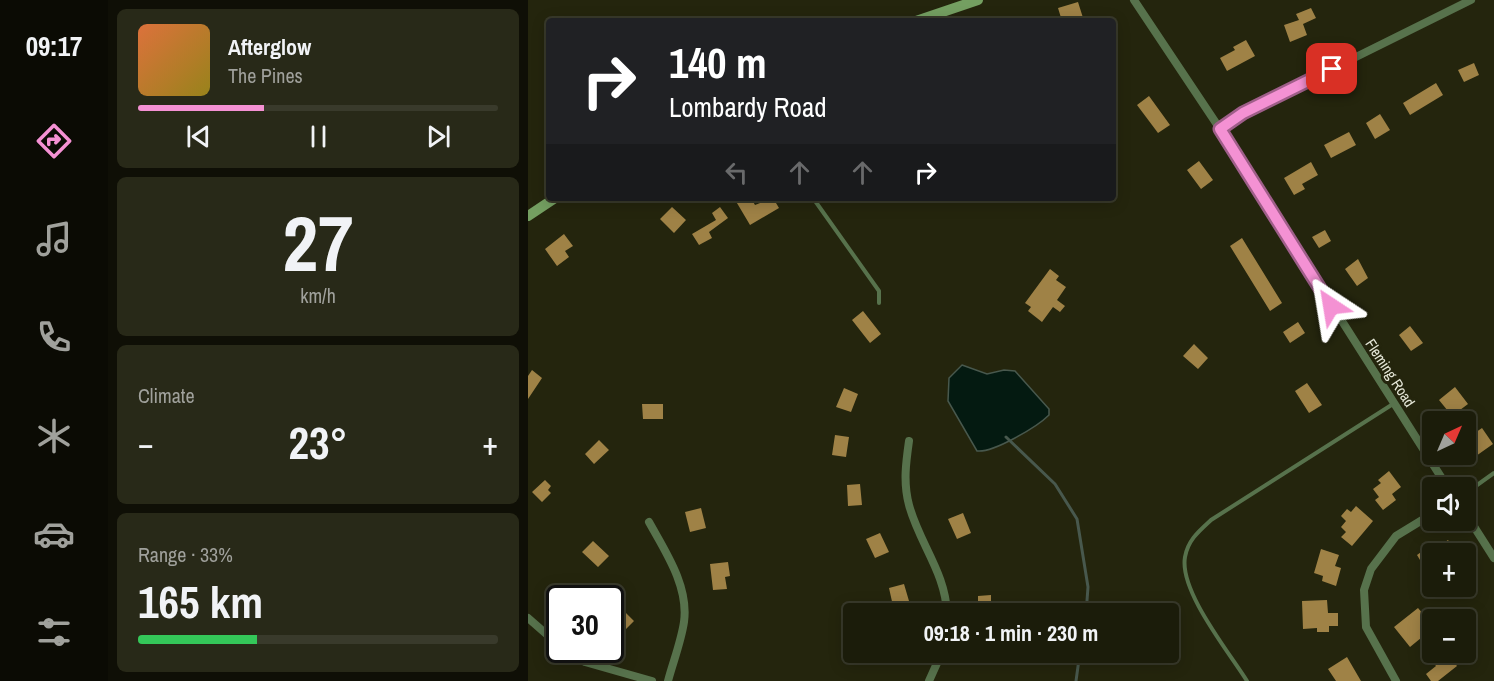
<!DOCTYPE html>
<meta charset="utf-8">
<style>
:root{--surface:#1b1c0a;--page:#282918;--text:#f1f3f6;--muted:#a0a19c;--line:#393a2b;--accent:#f491d3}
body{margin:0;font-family:"Archivo Narrow",sans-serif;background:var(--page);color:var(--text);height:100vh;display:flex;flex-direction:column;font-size:22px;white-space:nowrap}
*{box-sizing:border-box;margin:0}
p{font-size:20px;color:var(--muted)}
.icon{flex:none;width:33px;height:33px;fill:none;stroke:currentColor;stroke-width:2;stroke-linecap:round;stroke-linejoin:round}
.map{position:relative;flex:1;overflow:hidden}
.panel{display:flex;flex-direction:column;gap:9px;padding:9px;background:#0f0f06;width:420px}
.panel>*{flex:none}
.guide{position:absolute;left:18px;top:18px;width:570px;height:183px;border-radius:6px;box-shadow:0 3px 15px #0003,0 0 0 2px var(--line);background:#202124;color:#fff;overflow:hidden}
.needle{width:39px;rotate:44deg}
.tools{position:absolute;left:894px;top:411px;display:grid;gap:12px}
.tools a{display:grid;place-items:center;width:54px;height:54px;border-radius:6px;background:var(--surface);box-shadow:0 3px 15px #0003,0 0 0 2px var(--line);font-size:30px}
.speed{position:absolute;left:18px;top:585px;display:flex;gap:12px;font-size:30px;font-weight:700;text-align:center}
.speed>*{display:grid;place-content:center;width:78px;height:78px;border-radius:50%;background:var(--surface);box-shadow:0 3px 15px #0003,0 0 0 2px var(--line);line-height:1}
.speed .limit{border:3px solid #111;border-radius:9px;background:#fff;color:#111}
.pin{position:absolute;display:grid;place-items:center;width:51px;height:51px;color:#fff;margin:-26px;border-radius:12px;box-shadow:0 3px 9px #0006}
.me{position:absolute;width:66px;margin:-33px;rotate:327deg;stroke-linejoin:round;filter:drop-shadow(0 0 4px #0008)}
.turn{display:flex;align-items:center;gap:21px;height:126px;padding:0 24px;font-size:27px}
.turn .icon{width:78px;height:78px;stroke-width:2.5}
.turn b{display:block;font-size:42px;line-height:51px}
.lanes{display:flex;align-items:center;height:57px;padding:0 24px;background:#0003;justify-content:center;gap:30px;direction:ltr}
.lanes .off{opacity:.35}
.big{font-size:45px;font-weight:700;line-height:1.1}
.panel .card{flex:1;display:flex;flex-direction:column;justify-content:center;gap:9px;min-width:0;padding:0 21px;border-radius:9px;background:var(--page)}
.panel .dial{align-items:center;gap:0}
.dial b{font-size:78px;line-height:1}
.song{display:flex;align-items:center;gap:18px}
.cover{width:72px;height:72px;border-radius:9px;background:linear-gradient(135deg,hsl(20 70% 55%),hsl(50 70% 35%))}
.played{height:6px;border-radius:3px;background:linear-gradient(90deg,var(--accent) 35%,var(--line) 35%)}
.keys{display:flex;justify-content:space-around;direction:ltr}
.heat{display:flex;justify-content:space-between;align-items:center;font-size:33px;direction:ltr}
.charge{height:9px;border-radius:4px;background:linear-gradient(90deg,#34c759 33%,var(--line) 0)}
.trip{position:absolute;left:315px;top:603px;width:336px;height:60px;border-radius:6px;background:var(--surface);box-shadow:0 3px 15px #0003,0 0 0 2px var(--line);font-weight:700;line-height:60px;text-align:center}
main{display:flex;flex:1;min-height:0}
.menu{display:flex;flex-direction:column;width:108px;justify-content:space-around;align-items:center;background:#0b0b04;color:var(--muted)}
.menu .icon{width:42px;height:42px}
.menu .selected{color:var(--accent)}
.menu b{font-size:27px;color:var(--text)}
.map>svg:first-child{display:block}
.water{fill:#041a11;stroke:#48584d;stroke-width:1.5}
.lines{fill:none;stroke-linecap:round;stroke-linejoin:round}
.stream{stroke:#48584d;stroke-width:3}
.building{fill:#9f8246}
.lane{stroke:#57724c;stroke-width:4}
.street{stroke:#57724c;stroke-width:8}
.secondary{stroke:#749f61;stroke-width:10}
.route-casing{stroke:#9f5e89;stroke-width:15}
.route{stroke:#f491d3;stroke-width:10}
.labels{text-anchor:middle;stroke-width:6;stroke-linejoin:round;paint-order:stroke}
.street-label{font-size:15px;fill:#e5e7d8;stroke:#24250d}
</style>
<main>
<nav class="menu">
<b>09:17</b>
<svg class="icon selected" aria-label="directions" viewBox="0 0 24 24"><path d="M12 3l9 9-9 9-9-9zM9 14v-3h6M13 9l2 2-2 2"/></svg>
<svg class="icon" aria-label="music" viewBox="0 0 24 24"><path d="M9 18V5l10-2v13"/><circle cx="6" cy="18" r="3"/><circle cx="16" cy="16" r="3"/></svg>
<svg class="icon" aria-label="phone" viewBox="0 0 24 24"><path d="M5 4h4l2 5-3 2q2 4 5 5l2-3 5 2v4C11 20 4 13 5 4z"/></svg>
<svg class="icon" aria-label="climate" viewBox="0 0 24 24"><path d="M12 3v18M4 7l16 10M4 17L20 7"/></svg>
<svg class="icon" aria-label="car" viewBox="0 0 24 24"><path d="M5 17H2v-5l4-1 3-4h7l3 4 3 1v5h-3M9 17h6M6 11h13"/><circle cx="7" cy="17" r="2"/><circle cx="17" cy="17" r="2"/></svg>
<svg class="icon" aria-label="filters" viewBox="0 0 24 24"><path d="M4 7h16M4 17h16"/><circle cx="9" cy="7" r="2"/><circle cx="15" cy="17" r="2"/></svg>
</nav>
<section class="panel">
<div class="card">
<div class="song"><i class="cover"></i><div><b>Afterglow</b><p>The Pines</p></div></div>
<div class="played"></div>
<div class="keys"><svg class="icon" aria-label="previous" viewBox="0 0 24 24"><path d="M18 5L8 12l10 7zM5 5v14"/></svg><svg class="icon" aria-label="pause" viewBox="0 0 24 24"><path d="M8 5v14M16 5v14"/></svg><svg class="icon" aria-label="next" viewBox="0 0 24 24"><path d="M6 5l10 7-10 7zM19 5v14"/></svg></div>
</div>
<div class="card dial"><b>27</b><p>km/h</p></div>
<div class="card"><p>Climate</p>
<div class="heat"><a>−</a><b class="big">23°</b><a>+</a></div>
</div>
<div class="card"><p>Range · 33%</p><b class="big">165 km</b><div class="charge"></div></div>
</section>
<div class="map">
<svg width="966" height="681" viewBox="0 0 966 681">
<rect width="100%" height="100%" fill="#24250d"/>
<path class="water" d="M434,365L459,374L476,370L487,371L521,409V415C509,427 465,453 449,451L420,401L421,378Z"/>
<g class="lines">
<path class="stream" d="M478,437L527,484L549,519L560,587L558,614
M548,681L552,652"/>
</g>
<path class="building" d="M550,2L556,21H534L530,8Z
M783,8L788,18L775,24L779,35L762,42L756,25L771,20L768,14Z
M718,40L727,56L699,71L692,58L707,50L705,47Z
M946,63L951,75L936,82L930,70Z
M908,83L915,95L882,115L875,103Z
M621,96L642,125L630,133L609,105Z
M852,114L862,130L847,139L838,123Z
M821,132L828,145L803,158L796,145Z
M671,161L685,180L673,189L659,170Z
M783,162L790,175L774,184L777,189L766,195L756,178Z
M206,198H223L227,205L245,198L251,208L222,225Z
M144,207L158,220L146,233L132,219Z
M192,207L200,218L181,232L184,238L171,245L164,234L188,220L184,213Z
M797,230L803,241L791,248L784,237Z
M36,234L45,246L37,251L41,257L29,266L17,249Z
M714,238L754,303L742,311L702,246Z
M830,259L840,278L829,286L817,269Z
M522,269L531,276L528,280L538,287L529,300L537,306L532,312L525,307L514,322L500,311L503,307L497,303Z
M335,311L353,334L342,343L324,320Z
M770,322L777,333L762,343L755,332Z
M882,326L895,343L883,351L871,335Z
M666,344L680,358L670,369L655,356Z
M4,370L14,378L0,399V376Z
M779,383L794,405L781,413L767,391Z
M927,387L940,404L924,416L911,400Z
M316,388L330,394L323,412L308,407Z
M114,404H135V419H115Z
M954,428L965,444L948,456L938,439Z
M307,435L321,437L318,457L304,455Z
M71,440L81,450L66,464L57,454Z
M861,471L873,487L864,494L868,500L855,510L847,500L851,497L845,489L853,483L850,480Z
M17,480L23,486L20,490L23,493L14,502L4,492Z
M332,484L334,505L320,506L319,485Z
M828,506L845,521L824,546L813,537L818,532L813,527L818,521L813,516L819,509L823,512Z
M173,508L178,528L162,532L157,512Z
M435,513L443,533L429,539L420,519Z
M352,533L361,552L347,558L338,539Z
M920,540L929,554H904V569L900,562L895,565L889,555L904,544V551Z
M65,541L81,556L70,567L54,552Z
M793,549L811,555L807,566L813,568L808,586L794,581L795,576L786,573Z
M200,562L202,576L197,577L199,589L185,590L182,564Z
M376,584L381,601L365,606L361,588Z
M463,595V614H450V596Z
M799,600L800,613H810V626H801V632H789V628L775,629L774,601Z
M890,608L896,615L893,618L904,632V637L897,643L893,638L882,647L866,627Z
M95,610L106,621L93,634L82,623Z
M907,652H918L929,666L910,681H903L898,674L908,666L901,657Z
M819,657L833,681H808L800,669Z"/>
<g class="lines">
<path class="lane" d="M285,198L351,291V303
M938,493L966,473
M719,681C701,652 651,591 657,557C660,540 671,531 683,520L865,404"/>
<path class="street" d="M606,0L692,129L920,488
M692,129L715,113L943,0
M381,441C378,462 375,483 381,505C391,543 418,573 419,614
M938,514L966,558
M121,522C137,551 161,586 156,622C153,642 145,662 140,681
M0,618L32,646
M36,650L57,662L124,681
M401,681L414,652
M868,681L838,627L836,590L843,569L868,536L904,514"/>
<path class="secondary" d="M388,21L450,0
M0,216L27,198"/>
</g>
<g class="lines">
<g class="route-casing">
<path id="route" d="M803,306L692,129L715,113L804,69"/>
</g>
<use href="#route" class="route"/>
</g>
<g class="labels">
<g class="street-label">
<text transform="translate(862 373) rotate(57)" y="5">Fleming Road</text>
</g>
</g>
</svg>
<div class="tools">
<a><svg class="needle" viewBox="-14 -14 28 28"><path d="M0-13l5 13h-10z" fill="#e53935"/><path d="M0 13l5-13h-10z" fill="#a0a19c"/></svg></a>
<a><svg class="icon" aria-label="sound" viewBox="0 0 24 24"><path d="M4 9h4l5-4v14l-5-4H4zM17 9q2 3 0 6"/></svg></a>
<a>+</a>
<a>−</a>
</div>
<div class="speed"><div class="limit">30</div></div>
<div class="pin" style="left:804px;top:69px;background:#d93025"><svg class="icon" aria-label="arrive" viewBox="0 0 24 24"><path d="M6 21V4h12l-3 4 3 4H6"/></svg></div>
<svg class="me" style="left:803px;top:306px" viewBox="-20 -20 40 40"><path d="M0-17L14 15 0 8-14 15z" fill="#f491d3" stroke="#fff" stroke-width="4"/></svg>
<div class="trip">09:18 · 1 min · 230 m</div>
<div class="guide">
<div class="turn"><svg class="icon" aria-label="right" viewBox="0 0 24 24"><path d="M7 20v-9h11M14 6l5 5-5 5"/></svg><div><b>140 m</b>Lombardy Road</div></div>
<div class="lanes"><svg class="icon off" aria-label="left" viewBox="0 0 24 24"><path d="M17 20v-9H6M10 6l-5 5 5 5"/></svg><svg class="icon off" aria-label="ahead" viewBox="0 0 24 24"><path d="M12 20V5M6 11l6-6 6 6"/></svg><svg class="icon off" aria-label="ahead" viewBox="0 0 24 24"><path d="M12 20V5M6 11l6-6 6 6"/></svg><svg class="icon" aria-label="right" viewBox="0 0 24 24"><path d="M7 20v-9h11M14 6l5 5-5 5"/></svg></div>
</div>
</div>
</main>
